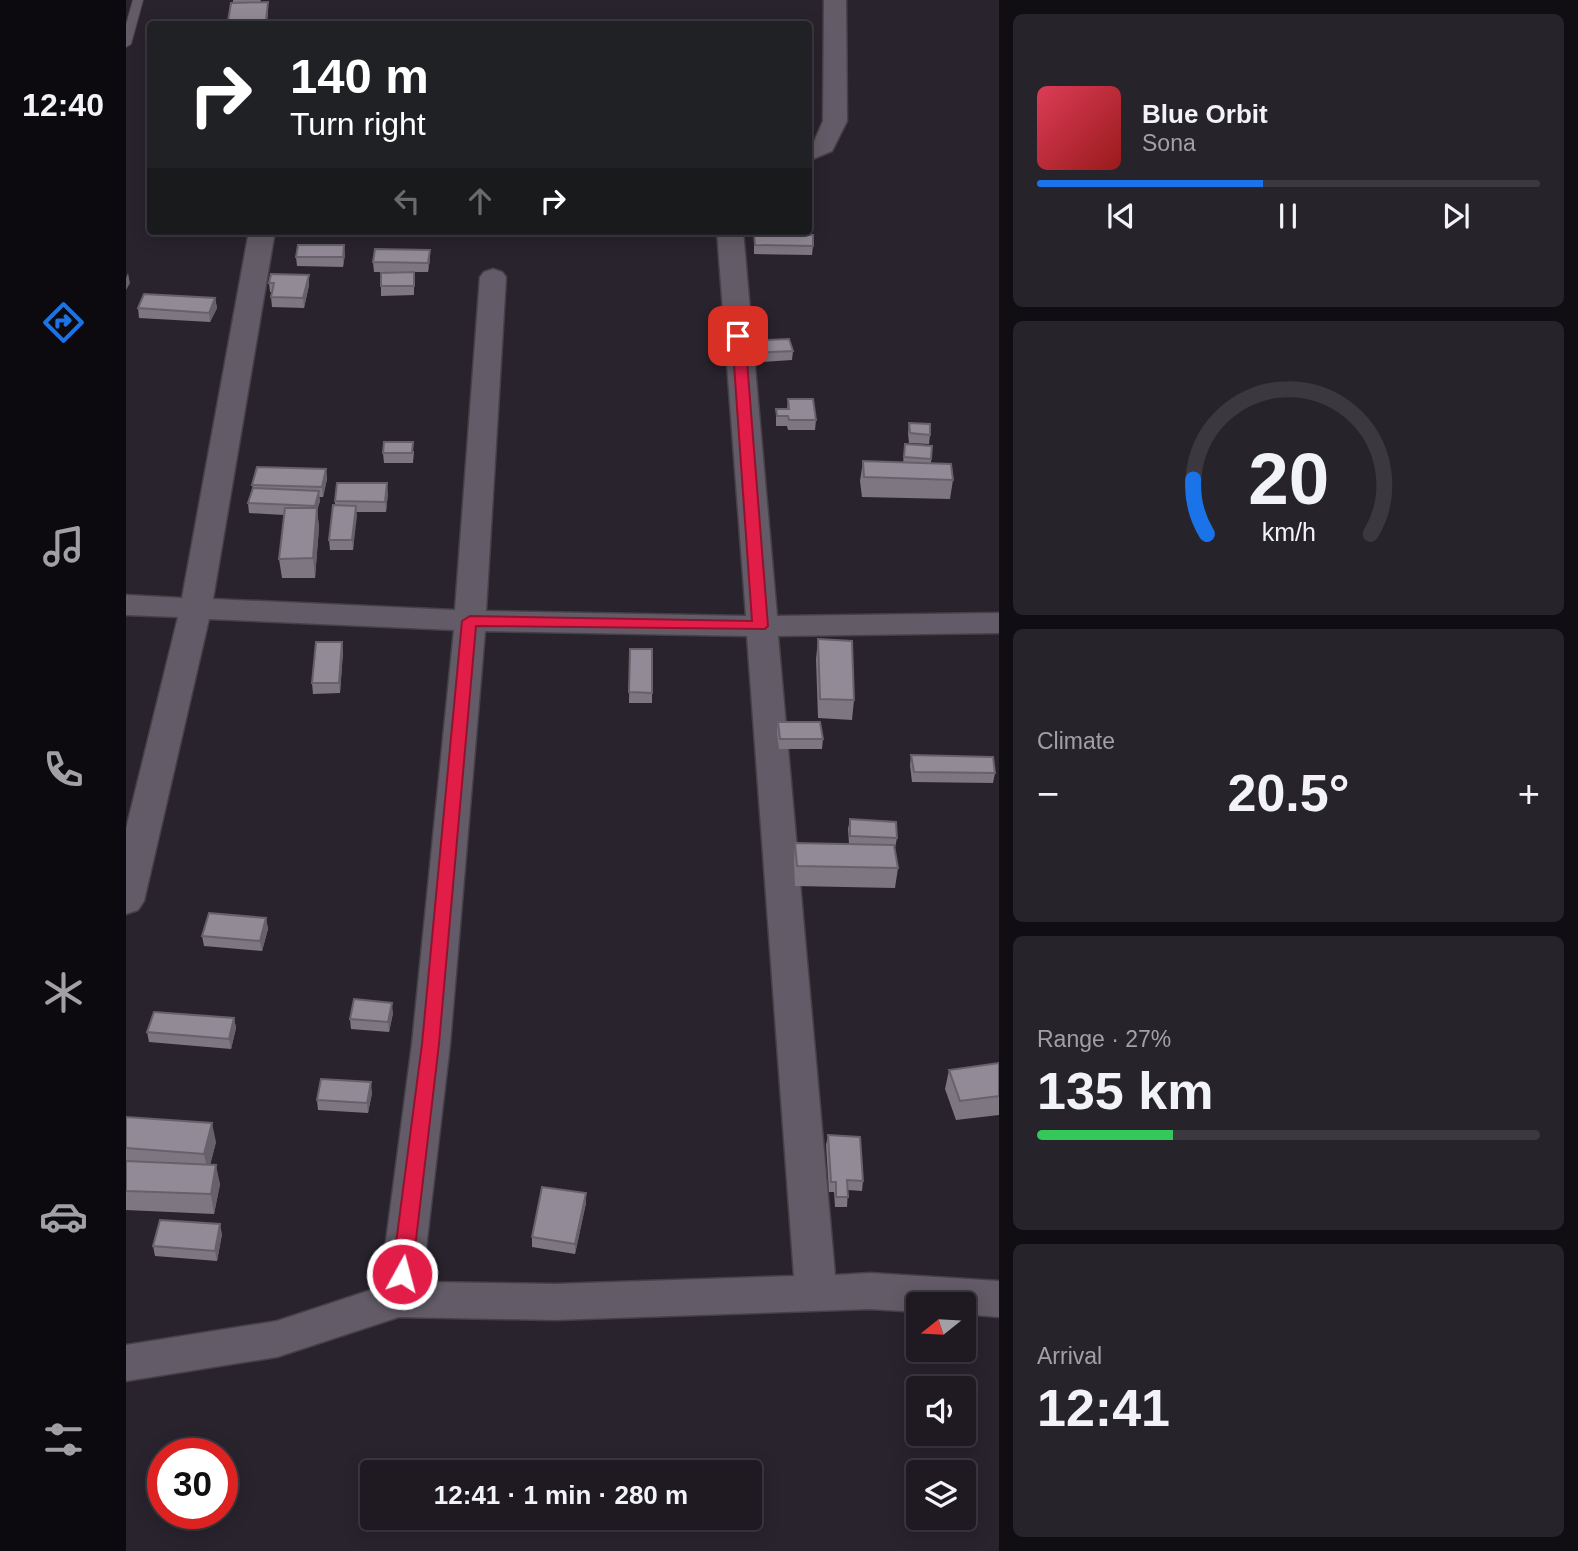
<!DOCTYPE html>
<meta charset="utf-8">
<style>
:root{--surface:#1f1a22;--page:#27232a;--text:#f1f3f6;--muted:#a1a1a5;--line:#3c3840;--accent:#1a73e8}
body{margin:0;font-family:Arial,sans-serif;background:var(--page);color:var(--text);height:100vh;display:flex;flex-direction:column;font-size:26px;white-space:nowrap}
*{box-sizing:border-box;margin:0}
p{font-size:23px;color:var(--muted)}
.icon{flex:none;width:38px;height:38px;fill:none;stroke:currentColor;stroke-width:2;stroke-linecap:round;stroke-linejoin:round}
.map{position:relative;flex:1;overflow:hidden}
.drawer{display:flex;flex-direction:column;gap:14px;padding:14px;background:#110e13;width:579px}
.drawer>*{flex:none}
.top-card{position:absolute;left:21px;top:21px;width:665px;height:214px;border-radius:7px;box-shadow:0 4px 18px #0003,0 0 0 2px var(--line);background:#202124;color:#fff;overflow:hidden}
.needle{width:46px;rotate:252deg}
.buttons{position:absolute;left:780px;top:1292px;display:grid;gap:14px}
.buttons a{display:grid;place-items:center;width:70px;height:70px;border-radius:7px;background:var(--surface);box-shadow:0 4px 18px #0003,0 0 0 2px var(--line);font-size:35px}
.speed{position:absolute;left:21px;top:1438px;display:flex;gap:14px;font-size:35px;font-weight:700;text-align:center}
.speed>*{display:grid;place-content:center;width:91px;height:91px;border-radius:50%;background:var(--surface);box-shadow:0 4px 18px #0003,0 0 0 2px var(--line);line-height:1}
.speed .limit{border:10px solid #d22;background:#fff;color:#111}
.pin{position:absolute;display:grid;place-items:center;width:60px;height:60px;color:#fff;margin:-30px;border-radius:14px;box-shadow:0 4px 10px #0006}
.me{position:absolute;width:77px;margin:-38px;rotate:7deg;stroke-linejoin:round;filter:drop-shadow(0 0 5px #0008)}
.turn{display:flex;align-items:center;gap:24px;height:147px;padding:0 28px;font-size:32px}
.turn .icon{width:91px;height:91px;stroke-width:2.5}
.turn b{display:block;font-size:49px;line-height:60px}
.lanes{display:flex;align-items:center;height:66px;padding:0 28px;background:#0003;justify-content:center;gap:35px;direction:ltr}
.lanes .off{opacity:.35}
.big{font-size:52px;font-weight:700;line-height:1.1}
.drawer .widget{flex:1;display:flex;flex-direction:column;justify-content:center;gap:10px;min-width:0;padding:0 24px;border-radius:10px;background:var(--page)}
.drawer .dial{align-items:center;gap:0}
.dial svg{height:182px;overflow:visible;fill:none;stroke:var(--line);stroke-width:7;stroke-linecap:round;text-anchor:middle}
.dial text{fill:var(--text);stroke:none}
.song{display:flex;align-items:center;gap:21px}
.cover{width:84px;height:84px;border-radius:10px;background:linear-gradient(135deg,hsl(350 70% 55%),hsl(0 70% 35%))}
.played{height:7px;border-radius:4px;background:linear-gradient(90deg,var(--accent) 45%,var(--line) 45%)}
.keys{display:flex;justify-content:space-around;direction:ltr}
.heat{display:flex;justify-content:space-between;align-items:center;font-size:38px;direction:ltr}
.charge{height:10px;border-radius:5px;background:linear-gradient(90deg,#34c759 27%,var(--line) 0)}
.trip{position:absolute;left:234px;top:1460px;width:402px;height:70px;border-radius:7px;background:var(--surface);box-shadow:0 4px 18px #0003,0 0 0 2px var(--line);font-weight:700;line-height:70px;text-align:center}
main{display:flex;flex:1;min-height:0}
.tabs{display:flex;flex-direction:column;width:126px;justify-content:space-around;align-items:center;background:#0c0a0e;color:var(--muted)}
.tabs .icon{width:49px;height:49px}
.tabs .selected{color:var(--accent)}
.tabs b{font-size:32px;color:var(--text)}
.map>svg:first-child{display:block}
.lines{fill:none;stroke-linecap:round;stroke-linejoin:round}
.lane-casing{stroke:#464149;stroke-width:2}
.street-casing{stroke:#464149;stroke-width:3}
.lane{fill:#635c68;fill-rule:evenodd}
.street{fill:#635c68;fill-rule:evenodd}
.wall{fill:#7e7782}
.shaded-wall{fill:#66616a}
.building{fill:#928a97;stroke:#66616a;stroke-width:2}
.route{fill:#e11d48;stroke:#92132f;stroke-width:2}
</style>
<main>
<nav class="tabs">
<b>12:40</b>
<svg class="icon selected" aria-label="directions" viewBox="0 0 24 24"><path d="M12 3l9 9-9 9-9-9zM9 14v-3h6M13 9l2 2-2 2"/></svg>
<svg class="icon" aria-label="music" viewBox="0 0 24 24"><path d="M9 18V5l10-2v13"/><circle cx="6" cy="18" r="3"/><circle cx="16" cy="16" r="3"/></svg>
<svg class="icon" aria-label="phone" viewBox="0 0 24 24"><path d="M5 4h4l2 5-3 2q2 4 5 5l2-3 5 2v4C11 20 4 13 5 4z"/></svg>
<svg class="icon" aria-label="climate" viewBox="0 0 24 24"><path d="M12 3v18M4 7l16 10M4 17L20 7"/></svg>
<svg class="icon" aria-label="car" viewBox="0 0 24 24"><path d="M5 17H2v-5l4-1 3-4h7l3 4 3 1v5h-3M9 17h6M6 11h13"/><circle cx="7" cy="17" r="2"/><circle cx="17" cy="17" r="2"/></svg>
<svg class="icon" aria-label="filters" viewBox="0 0 24 24"><path d="M4 7h16M4 17h16"/><circle cx="9" cy="7" r="2"/><circle cx="15" cy="17" r="2"/></svg>
</nav>
<div class="map">
<svg width="873" height="1551" viewBox="0 0 873 1551">
<rect width="100%" height="100%" fill="#29232d"/>
<g class="lines">
<g class="lane-casing">
<path id="lane" d="M7,0H17L5,44L0,47V25Z"/>
</g>
<g class="street-casing">
<path id="street" d="M698,0H720L721,121L706,151L682,161V144L688,142L697,121Z
M123,231H149L87,599L329,610L354,277L358,272L367,269L376,272L380,277L360,611L620,616L591,231H617L651,616L873,613V633L652,636L709,1275L744,1273L873,1281V1317L838,1314V1304H793V1312L744,1309L429,1320L273,1317L151,1357L0,1381V1345L151,1321L254,1287L286,1044L328,630L83,619L18,901L12,910L0,914V829L52,617L0,615V595L56,598ZM359,631L621,636L668,1276L429,1284L296,1282L324,1044Z"/>
</g>
<use href="#lane" class="lane"/>
<use href="#street" class="street"/>
</g>
<path class="wall" d="M107,0H135L134,2H142V11L141,24H103L102,21L107,3Z
M628,234L687,246L686,255L628,254Z
M219,254L217,267L171,266L170,257Z
M304,259L302,272H248L247,262Z
M183,275V285L178,308L146,307L145,297L146,292H144L143,283Z
M288,282V295L255,296V286Z
M89,298L91,308L84,322L13,318L12,308Z
M620,341L667,351L666,360L623,363L620,351Z
M662,399L690,420L689,430H662L661,426H650V409H661Z
M783,423L804,435L803,444L783,443L782,433Z
M779,444L806,446L805,463L827,480L824,499L736,497L734,481L737,461L777,463Z
M288,451L287,463H258L257,453Z
M200,469L201,479L197,497H193L194,501L191,510L193,527L189,578H156L153,559L158,515L123,513L122,503L127,488L126,485Z
M262,493L260,512H230L227,550H204L203,540L209,506V501Z
M692,639L728,700L726,720L692,718L690,659Z
M216,642L217,652L214,693L187,694L186,683Z
M504,649L526,693V703H503Z
M652,722L697,739L696,749H653L651,732Z
M785,755L869,773L867,783L786,782L784,765Z
M724,819L771,838L769,848L772,868L769,888L669,886L668,862L669,843L723,844L722,829Z
M140,918L142,929L136,951L78,946L76,936Z
M267,1013L263,1032L225,1029L224,1019Z
M108,1018L110,1028L105,1049L23,1042L21,1032Z
M873,1063V1115L830,1120L819,1089L823,1070Z
M246,1093L242,1113L192,1110L191,1100Z
M0,1117L90,1142L84,1165L94,1184L88,1214L0,1210Z
M702,1135L737,1181L736,1191L722,1190L721,1207H709L708,1192H703L700,1145Z
M460,1203L449,1254L406,1247V1237Z
M96,1234L91,1261L29,1256L27,1246Z"/>
<path class="shaded-wall" d="M218,245L219,254L217,267V257Z
M304,250V259L302,272V263Z
M2,273L4,283L0,290V278Z
M183,275V285L178,308L177,298Z
M89,298L91,308L84,322L83,313Z
M200,469L201,479L197,497L196,487Z
M261,483L262,493L260,512L259,502Z
M193,491L194,501L191,510L193,527L189,578L187,558L190,516L189,506Z
M230,506L231,516L227,550L226,540Z
M216,642L217,652L214,693L213,683Z
M140,918L142,929L136,951L134,941Z
M266,1003L267,1013L263,1032L262,1022Z
M108,1018L110,1028L105,1049L103,1039Z
M245,1082L246,1093L242,1113L241,1103Z
M86,1123L90,1142L82,1173L78,1154Z
M90,1165L94,1184L88,1214L85,1194Z
M460,1193V1203L449,1254V1244Z
M94,1224L96,1234L91,1261L89,1251Z"/>
<path class="building" d="M142,2L140,20L102,21L105,3Z
M628,234L687,235V246L629,245Z
M172,245H218L217,257H170Z
M249,249L304,250L302,263L247,262Z
M288,272V286H255V273Z
M145,274L183,275L177,298L145,297L148,283H143Z
M18,294L89,298L83,313L12,308Z
M663,339L667,351L624,353L620,341Z
M662,399H687L690,420H663L662,416H651L650,409H663Z
M783,423L804,424V435L784,433Z
M258,442H287L286,453H257Z
M779,444L806,446L805,459L778,457Z
M737,461L825,464L827,480L738,477Z
M131,467L200,469L196,487L126,485Z
M211,483H261L259,502L209,501Z
M127,488L193,491L189,506L122,503Z
M207,505L230,506L226,540H203Z
M159,508H191L187,558L153,559Z
M692,639L726,641L728,700L694,699Z
M190,642H216L213,683H186Z
M504,649H526V693L503,692Z
M652,722H694L697,739H654Z
M785,755L867,757L869,773L788,772Z
M724,819L770,822L771,838L724,836Z
M669,843L768,845L772,868L671,866Z
M83,913L140,918L134,941L76,936Z
M228,999L266,1003L262,1022L224,1019Z
M28,1012L108,1018L103,1039L21,1032Z
M873,1063V1096L834,1101L823,1070Z
M195,1079L245,1082L241,1103L191,1100Z
M0,1117L86,1123L78,1154L0,1148Z
M702,1135L734,1137L737,1181L721,1180L722,1197H710V1182H705Z
M0,1161L90,1165L85,1194L0,1191Z
M416,1187L460,1193L449,1244L406,1237Z
M34,1220L94,1224L89,1251L27,1246Z"/>
<path class="route" d="M612,332L619,336L642,626L639,629L350,626L313,1044L286,1274L283,1280L276,1282L269,1280L266,1274L296,1044L336,621L344,616L626,621L606,336Z"/>
</svg>
<div class="buttons">
<a><svg class="needle" viewBox="-14 -14 28 28"><path d="M0-13l5 13h-10z" fill="#e53935"/><path d="M0 13l5-13h-10z" fill="#a1a1a5"/></svg></a>
<a><svg class="icon" aria-label="sound" viewBox="0 0 24 24"><path d="M4 9h4l5-4v14l-5-4H4zM17 9q2 3 0 6"/></svg></a>
<a><svg class="icon" aria-label="layers" viewBox="0 0 24 24"><path d="M12 4l9 5-9 5-9-5zM3 14l9 5 9-5"/></svg></a>
</div>
<div class="speed"><div class="limit">30</div></div>
<div class="pin" style="left:612px;top:336px;background:#d93025"><svg class="icon" aria-label="arrive" viewBox="0 0 24 24"><path d="M6 21V4h12l-3 4 3 4H6"/></svg></div>
<svg class="me" style="left:276px;top:1274px" viewBox="-20 -20 40 40"><circle r="17" fill="#e11d48" stroke="#fff" stroke-width="3"/><path d="M0-11L8 9 0 5-8 9z" fill="#fff"/></svg>
<div class="trip">12:41 · 1 min · 280 m</div>
<div class="top-card">
<div class="turn"><svg class="icon" aria-label="right" viewBox="0 0 24 24"><path d="M7 20v-9h11M14 6l5 5-5 5"/></svg><div><b>140 m</b>Turn right</div></div>
<div class="lanes"><svg class="icon off" aria-label="left" viewBox="0 0 24 24"><path d="M17 20v-9H6M10 6l-5 5 5 5"/></svg><svg class="icon off" aria-label="ahead" viewBox="0 0 24 24"><path d="M12 20V5M6 11l6-6 6 6"/></svg><svg class="icon" aria-label="right" viewBox="0 0 24 24"><path d="M7 20v-9h11M14 6l5 5-5 5"/></svg></div>
</div>
</div>
<section class="drawer">
<div class="widget">
<div class="song"><i class="cover"></i><div><b>Blue Orbit</b><p>Sona</p></div></div>
<div class="played"></div>
<div class="keys"><svg class="icon" aria-label="previous" viewBox="0 0 24 24"><path d="M18 5L8 12l10 7zM5 5v14"/></svg><svg class="icon" aria-label="pause" viewBox="0 0 24 24"><path d="M8 5v14M16 5v14"/></svg><svg class="icon" aria-label="next" viewBox="0 0 24 24"><path d="M6 5l10 7-10 7zM19 5v14"/></svg></div>
</div>
<div class="widget dial"><svg viewBox="0 0 100 80">
<path d="M14 69A42 42 0 1 1 86 69"/>
<path d="M14 69A42 42 0 0 1 8 45" stroke="#1a73e8"/>
<text x="50" y="56" font-size="32" font-weight="700">20</text>
<text x="50" y="72" font-size="11">km/h</text>
</svg></div>
<div class="widget"><p>Climate</p>
<div class="heat"><a>−</a><b class="big">20.5°</b><a>+</a></div>
</div>
<div class="widget"><p>Range · 27%</p><b class="big">135 km</b><div class="charge"></div></div>
<div class="widget"><p>Arrival</p><b class="big">12:41</b></div>
</section>
</main>
